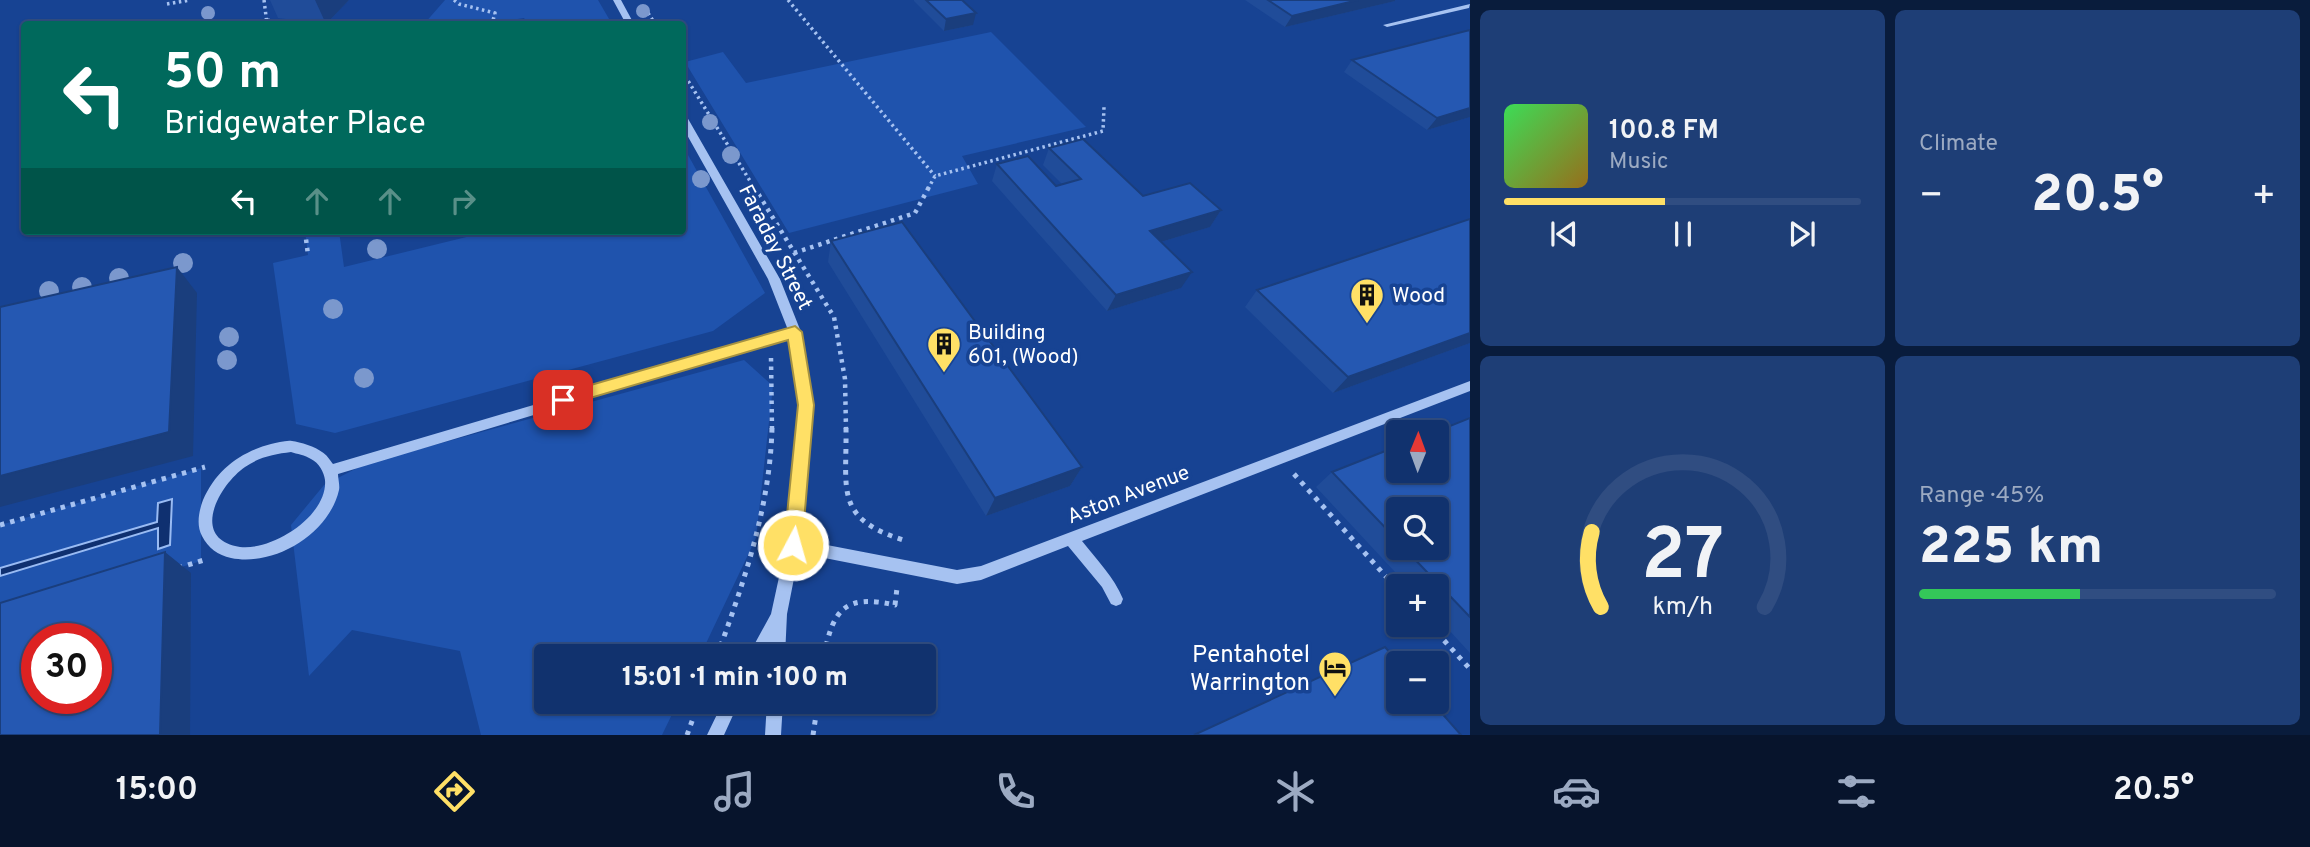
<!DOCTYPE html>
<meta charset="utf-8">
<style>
:root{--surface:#11326e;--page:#1e3e76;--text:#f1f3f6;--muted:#9caac2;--line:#304d81;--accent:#ffe066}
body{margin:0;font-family:Overpass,sans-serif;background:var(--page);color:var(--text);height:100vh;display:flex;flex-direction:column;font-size:26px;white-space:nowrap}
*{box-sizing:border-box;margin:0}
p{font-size:23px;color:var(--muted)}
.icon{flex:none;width:38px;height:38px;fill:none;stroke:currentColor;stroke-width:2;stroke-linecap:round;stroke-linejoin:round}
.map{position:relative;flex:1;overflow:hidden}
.sheet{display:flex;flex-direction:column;gap:10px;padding:10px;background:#091c3c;width:840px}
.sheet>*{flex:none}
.banner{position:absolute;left:21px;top:21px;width:665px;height:214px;border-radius:7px;box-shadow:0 2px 5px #0004,0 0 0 2px var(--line);background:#00695c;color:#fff;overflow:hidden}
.needle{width:46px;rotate:1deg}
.buttons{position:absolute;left:1386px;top:420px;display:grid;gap:14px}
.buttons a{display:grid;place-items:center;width:63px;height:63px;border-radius:7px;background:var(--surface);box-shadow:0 2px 5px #0004,0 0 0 2px var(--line);font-size:35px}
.speed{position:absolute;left:21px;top:623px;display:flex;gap:14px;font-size:35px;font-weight:700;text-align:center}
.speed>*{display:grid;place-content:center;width:91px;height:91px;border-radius:50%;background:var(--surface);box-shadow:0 2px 5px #0004,0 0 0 2px var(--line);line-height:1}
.speed .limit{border:10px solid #d22;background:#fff;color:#111}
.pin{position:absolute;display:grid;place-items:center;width:60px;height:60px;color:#fff;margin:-30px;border-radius:14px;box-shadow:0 4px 10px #0006}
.me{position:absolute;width:77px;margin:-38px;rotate:6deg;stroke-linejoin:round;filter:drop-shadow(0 0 5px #0008)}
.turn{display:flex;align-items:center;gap:24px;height:147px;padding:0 28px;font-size:32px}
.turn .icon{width:91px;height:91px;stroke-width:2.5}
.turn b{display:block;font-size:49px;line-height:60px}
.lanes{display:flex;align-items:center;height:66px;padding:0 28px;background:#0003;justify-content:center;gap:35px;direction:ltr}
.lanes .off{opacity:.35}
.big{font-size:52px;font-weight:800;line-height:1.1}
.sheet .card{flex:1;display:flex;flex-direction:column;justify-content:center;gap:10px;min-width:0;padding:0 24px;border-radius:10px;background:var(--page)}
.sheet .dial{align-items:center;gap:0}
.dial svg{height:182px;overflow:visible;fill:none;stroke:var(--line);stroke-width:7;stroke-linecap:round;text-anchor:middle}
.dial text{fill:var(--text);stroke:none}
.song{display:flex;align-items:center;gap:21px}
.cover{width:84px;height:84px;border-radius:10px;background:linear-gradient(135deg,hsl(130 70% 55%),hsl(40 70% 35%))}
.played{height:7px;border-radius:4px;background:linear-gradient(90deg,var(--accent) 45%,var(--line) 45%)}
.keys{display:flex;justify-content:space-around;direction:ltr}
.heat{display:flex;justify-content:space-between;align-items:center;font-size:38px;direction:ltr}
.charge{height:10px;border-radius:5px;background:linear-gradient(90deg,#34c759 45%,var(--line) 0)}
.sheet .tiles{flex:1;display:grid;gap:10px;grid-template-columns:repeat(2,1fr)}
.trip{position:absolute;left:534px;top:644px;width:402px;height:70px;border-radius:7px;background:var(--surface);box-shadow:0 2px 5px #0004,0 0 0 2px var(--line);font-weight:800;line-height:70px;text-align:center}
.menu{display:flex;height:112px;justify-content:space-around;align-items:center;background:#07142c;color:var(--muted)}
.menu .icon{width:49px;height:49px}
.menu .current{color:var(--accent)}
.menu b{font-size:32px;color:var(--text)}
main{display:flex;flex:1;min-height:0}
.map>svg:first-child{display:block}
.green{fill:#1f53ad}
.water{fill:#0f3070;stroke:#99bbf3;stroke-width:2}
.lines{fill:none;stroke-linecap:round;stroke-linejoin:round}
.path-far2{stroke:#a6c2f1;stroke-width:3.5;stroke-dasharray:2.5 3.5;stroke-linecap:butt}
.path-far1{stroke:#a6c2f1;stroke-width:4.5;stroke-dasharray:3.5 5;stroke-linecap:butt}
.path{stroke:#a6c2f1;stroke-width:5;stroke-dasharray:4.5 6;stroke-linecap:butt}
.minor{fill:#a6c2f1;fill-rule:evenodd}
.tree{fill:#7b98cd}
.wall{fill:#204c99;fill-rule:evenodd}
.shaded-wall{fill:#1a3e7d}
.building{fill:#2558b2;stroke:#1a3e7d;stroke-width:2;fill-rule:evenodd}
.route{fill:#ffe066;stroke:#a69242;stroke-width:2}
.labels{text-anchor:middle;stroke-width:7;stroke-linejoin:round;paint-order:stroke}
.street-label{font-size:21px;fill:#fff;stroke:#174393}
.poi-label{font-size:21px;fill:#fff;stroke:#174393;text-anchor:start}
.near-poi-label{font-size:24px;fill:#fff;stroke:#174393;text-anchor:end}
</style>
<main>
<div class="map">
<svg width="1470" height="735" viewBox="0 0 1470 735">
<rect width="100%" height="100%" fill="#174393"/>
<path class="green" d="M445,0H598L612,24H528L524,18L484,24H424Z
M991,32L1086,127L962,156L978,184L789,233L685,62L723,52L746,83Z
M683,146L765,293L713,331L335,433L296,424L273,263L308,255L305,231H339L344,267L491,231H682Z
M744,360L773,386L756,538L700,656H546V702H678L662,735H481L460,651L352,630L309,676L291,525L324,485L365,464Z
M201,468V561L0,623V525Z"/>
<path class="water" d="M172,499L170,545L158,549V528L0,576V568L157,522L158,503Z"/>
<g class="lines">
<path class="path-far2" d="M264,0L267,24
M454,0L459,4L495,13L492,24
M788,0L935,176
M167,4L190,0
M648,13L655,24
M267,20L301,24
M682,71L755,189
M928,189L935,176L1103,131L1104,107"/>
<path class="path-far1" d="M754,187L834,317L845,379L846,429
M305,231L308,255
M794,253L915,213L929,187
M771,358L772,429"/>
<path class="path" d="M846,428C847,490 834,518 903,540L902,544
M1294,474L1398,590
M0,525L205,467
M178,568L204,560
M1430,625L1470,669
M717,656C744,582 770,507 772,428
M824,656C833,608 846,594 895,605L897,588
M687,735L699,702
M813,735L818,702"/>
<path class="minor" d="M613,0H621L634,24H626Z
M1470,4L1469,8L1387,27L1383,25Z
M682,114L687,117L780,279L801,332L812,405L801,540L957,570L981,566L1470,381V391L1082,541C1097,560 1114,577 1123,599L1121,604L1116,606L1111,604L1102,587L1068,546L981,580L957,584L799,553L787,614L785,656H769L770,647L764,656H748L771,614L786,545L800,405L790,338L338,474C338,479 340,485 339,490C329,534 274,567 231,558C218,555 208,548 202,536C196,525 199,511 203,500C216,470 240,452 271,444C277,443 286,440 292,441C300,442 316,447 322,452C326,454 330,460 333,464L788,330L768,279L682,126ZM291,452C297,454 305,455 311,459C319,463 324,472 325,480C328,516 272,551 240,547C189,539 219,485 245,467C259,457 275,454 291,452Z
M723,702H739L724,735H707Z
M767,702H783L781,735H765Z"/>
</g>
<g class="tree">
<circle cx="643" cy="11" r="7"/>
<circle cx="208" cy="13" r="7"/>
<circle cx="710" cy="122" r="8"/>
<circle cx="731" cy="155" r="9"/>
<circle cx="701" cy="179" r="9"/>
<circle cx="377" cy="249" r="10"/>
<circle cx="183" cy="263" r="10"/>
<circle cx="119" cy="278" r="10"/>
<circle cx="82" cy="287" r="10"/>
<circle cx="49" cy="291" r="10"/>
<circle cx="333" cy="309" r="10"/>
<circle cx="229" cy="337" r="10"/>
<circle cx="227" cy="360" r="10"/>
<circle cx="364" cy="378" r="10"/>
</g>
<path class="wall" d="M270,0H349L326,24L278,18Z
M914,0H962L973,25L944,31L914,1Z
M1245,0H1395V1L1285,27Z
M1470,30V117L1427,130L1344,72L1352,60Z
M1049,148L1143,196L1221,210L1210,227L1161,242L1181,288L1107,311L992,181L997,164L1056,186L1062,184L1043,165Z
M1470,219V343L1333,393L1245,307L1257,290Z
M831,241L1082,467L1070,486L986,516L828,262Z
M1470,418V653L1437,617V586H1408L1316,487L1332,472ZM1398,509L1437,548H1398Z"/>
<path class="shaded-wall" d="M315,0H349L326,24Z
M1358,0H1395V1L1285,27L1292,16Z
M976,13L973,25L944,31L946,19Z
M1470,108V117L1427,130L1437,118Z
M1221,210L1210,227L1141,248L1150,231Z
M177,267L197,293L193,456L0,507V476Z
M1192,272L1181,288L1107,311L1116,295Z
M1470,333V343L1333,393L1348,377Z
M1082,467L1070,486L986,516L995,498Z
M165,552L191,573L190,735H160Z"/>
<path class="building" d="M926,0H962L976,13L946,19Z
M1268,0H1358L1292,16Z
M1470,30V108L1437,118L1352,60Z
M1083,139L1143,196L1190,183L1221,210L1150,231L1192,272L1116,295L997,164L1028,156L1056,186L1081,179L1049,148Z
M1470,219V333L1348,377L1257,290Z
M902,222L1082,467L995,498L831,241Z
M177,267L169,432L0,476V307Z
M1470,418V617L1404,548H1437V509H1398V541L1332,472L1398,446V471H1437V432H1435Z
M165,552L160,735H0V603ZM37,639H96V698H37Z
M1385,647L1399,663L1398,702H1432L1461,735H1194Z"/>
<path class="route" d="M795,326L802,332L814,405L802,545L800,551L793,554L787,551L784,545L798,405L788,340L563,406L557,404L555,400L557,395L563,393Z"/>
<defs>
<g id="building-pin" transform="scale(1.75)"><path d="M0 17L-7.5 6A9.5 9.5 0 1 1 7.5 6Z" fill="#ffe066" stroke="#174393"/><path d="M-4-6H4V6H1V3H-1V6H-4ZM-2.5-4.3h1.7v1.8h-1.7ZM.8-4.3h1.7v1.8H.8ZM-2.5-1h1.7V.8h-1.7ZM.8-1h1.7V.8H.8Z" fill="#111"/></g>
<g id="hotel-pin" transform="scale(1.75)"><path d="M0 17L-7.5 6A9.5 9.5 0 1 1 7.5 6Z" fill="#ffe066" stroke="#174393"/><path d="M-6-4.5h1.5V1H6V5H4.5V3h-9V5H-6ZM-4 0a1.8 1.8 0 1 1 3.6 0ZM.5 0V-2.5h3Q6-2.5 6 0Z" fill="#111"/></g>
</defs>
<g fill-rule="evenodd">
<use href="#building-pin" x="1367" y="295"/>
<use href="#building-pin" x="944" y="344"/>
<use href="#hotel-pin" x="1335" y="668"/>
</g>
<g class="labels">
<g class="street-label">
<text transform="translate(776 247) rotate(63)" y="7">Faraday Street</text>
<text transform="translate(1128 494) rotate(-21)" y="7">Aston Avenue</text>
</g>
<g class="poi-label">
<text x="1392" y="302">Wood</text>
<text x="968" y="339">Building<tspan x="968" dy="24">601, (Wood)</tspan></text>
</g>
<g class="near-poi-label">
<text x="1310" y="662">Pentahotel<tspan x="1310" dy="28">Warrington</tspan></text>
</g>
</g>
</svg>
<div class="buttons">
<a><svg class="needle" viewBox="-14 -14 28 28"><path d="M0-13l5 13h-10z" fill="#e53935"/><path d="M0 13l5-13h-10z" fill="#9caac2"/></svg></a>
<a><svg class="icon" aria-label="search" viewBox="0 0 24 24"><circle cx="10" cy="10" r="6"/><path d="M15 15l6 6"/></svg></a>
<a>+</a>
<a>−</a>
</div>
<div class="speed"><div class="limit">30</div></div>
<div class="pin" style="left:563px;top:400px;background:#d93025"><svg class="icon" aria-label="arrive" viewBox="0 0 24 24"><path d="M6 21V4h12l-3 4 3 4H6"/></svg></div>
<svg class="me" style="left:793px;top:545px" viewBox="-20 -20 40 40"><circle r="17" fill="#ffe066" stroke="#fff" stroke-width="3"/><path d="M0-11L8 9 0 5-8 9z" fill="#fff"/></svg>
<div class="trip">15:01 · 1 min · 100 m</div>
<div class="banner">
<div class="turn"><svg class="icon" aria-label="left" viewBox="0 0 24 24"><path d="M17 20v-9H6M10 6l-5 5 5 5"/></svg><div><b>50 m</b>Bridgewater Place</div></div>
<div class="lanes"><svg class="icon" aria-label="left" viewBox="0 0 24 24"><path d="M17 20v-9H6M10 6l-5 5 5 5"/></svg><svg class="icon off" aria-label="ahead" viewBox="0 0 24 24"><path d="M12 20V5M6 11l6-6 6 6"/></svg><svg class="icon off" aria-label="ahead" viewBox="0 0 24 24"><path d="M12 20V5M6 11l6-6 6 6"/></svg><svg class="icon off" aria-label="right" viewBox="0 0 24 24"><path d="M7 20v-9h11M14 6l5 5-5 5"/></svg></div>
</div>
</div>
<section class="sheet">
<div class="tiles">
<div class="card">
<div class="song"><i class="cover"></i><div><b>100.8 FM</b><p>Music</p></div></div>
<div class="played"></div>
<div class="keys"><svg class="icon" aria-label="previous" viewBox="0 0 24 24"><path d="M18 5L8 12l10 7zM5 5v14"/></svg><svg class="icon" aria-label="pause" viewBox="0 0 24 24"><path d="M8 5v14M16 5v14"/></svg><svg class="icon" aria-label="next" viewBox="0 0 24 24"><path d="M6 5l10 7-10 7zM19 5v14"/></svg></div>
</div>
<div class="card"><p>Climate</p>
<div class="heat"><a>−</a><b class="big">20.5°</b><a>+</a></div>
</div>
<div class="card dial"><svg viewBox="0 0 100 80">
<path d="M14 69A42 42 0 1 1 86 69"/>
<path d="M14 69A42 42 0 0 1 10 36" stroke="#ffe066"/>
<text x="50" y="56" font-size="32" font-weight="700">27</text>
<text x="50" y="72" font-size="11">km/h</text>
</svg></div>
<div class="card"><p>Range · 45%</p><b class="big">225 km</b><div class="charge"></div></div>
</div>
</section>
</main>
<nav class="menu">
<b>15:00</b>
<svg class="icon current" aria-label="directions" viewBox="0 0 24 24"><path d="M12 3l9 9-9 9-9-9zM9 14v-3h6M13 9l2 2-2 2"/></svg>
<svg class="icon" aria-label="music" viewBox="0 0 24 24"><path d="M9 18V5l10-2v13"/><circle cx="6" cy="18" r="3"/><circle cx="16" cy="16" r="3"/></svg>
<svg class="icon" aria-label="phone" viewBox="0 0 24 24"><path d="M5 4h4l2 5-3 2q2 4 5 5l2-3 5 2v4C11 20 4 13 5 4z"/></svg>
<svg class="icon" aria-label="climate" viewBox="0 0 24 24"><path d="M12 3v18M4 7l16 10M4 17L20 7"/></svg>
<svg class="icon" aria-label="car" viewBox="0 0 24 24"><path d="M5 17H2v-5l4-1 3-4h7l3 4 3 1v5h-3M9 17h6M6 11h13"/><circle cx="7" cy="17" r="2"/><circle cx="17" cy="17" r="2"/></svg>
<svg class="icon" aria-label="filters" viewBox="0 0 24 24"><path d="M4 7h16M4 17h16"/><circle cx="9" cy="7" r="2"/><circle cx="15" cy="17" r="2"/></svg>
<b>20.5°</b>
</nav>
